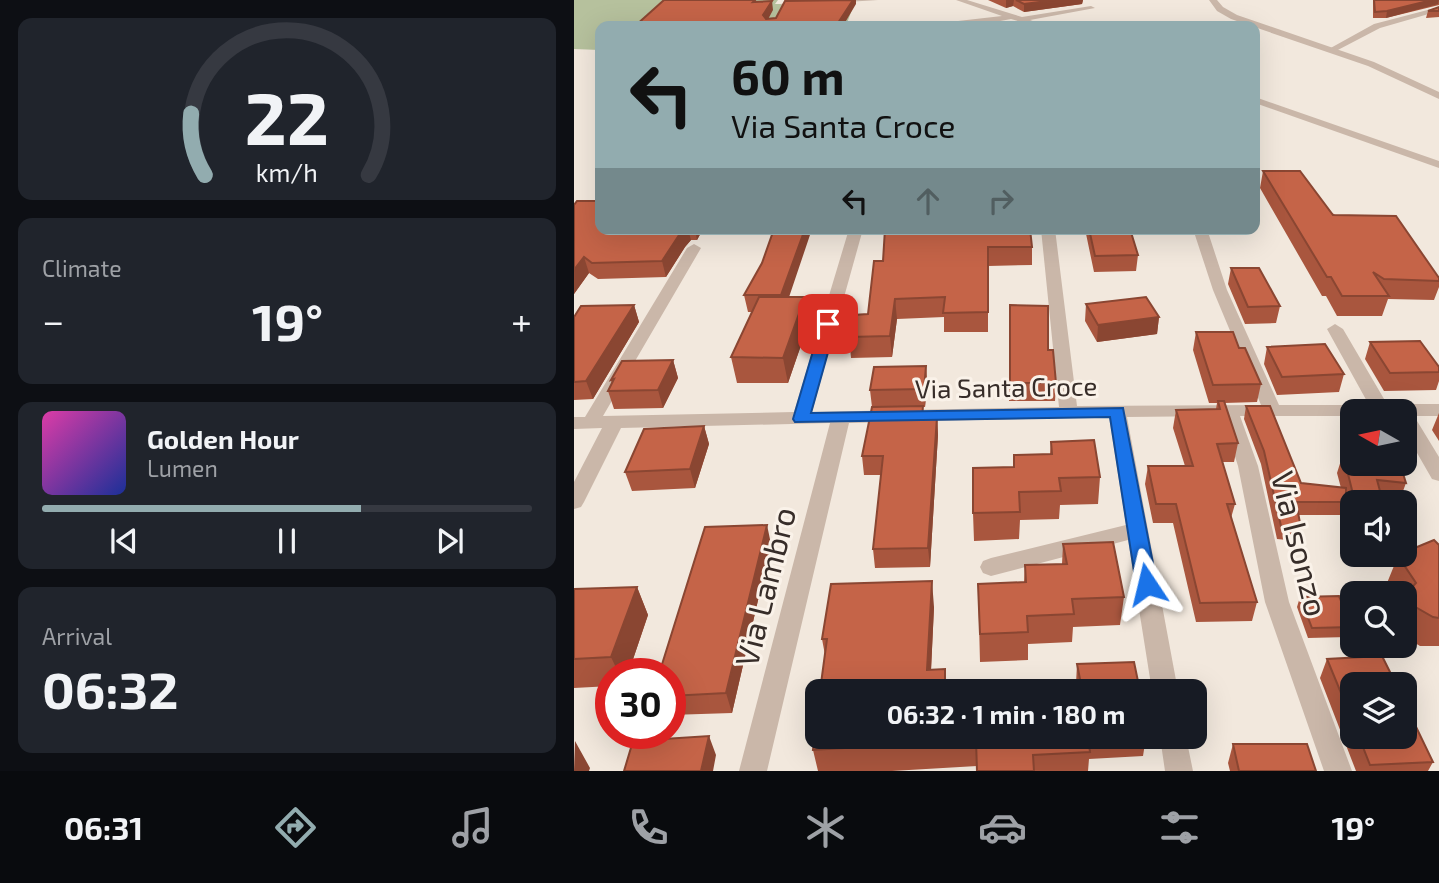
<!DOCTYPE html>
<meta charset="utf-8">
<style>
:root{--surface:#171b24;--page:#20242c;--text:#f1f3f6;--muted:#9ea1a6;--line:#363941;--accent:#92acaf}
body{margin:0;font-family:"Exo 2",sans-serif;background:var(--page);color:var(--text);height:100vh;display:flex;flex-direction:column;font-size:26px;white-space:nowrap}
*{box-sizing:border-box;margin:0}
p{font-size:23px;color:var(--muted)}
.icon{flex:none;width:38px;height:38px;fill:none;stroke:currentColor;stroke-width:2;stroke-linecap:round;stroke-linejoin:round}
.map{position:relative;flex:1;overflow:hidden}
.panel{display:flex;flex-direction:column;gap:18px;padding:18px;background:#0d0f14;width:574px}
.panel>*{flex:none}
.banner{position:absolute;left:21px;top:21px;width:665px;height:214px;border-radius:14px;box-shadow:0 7px 28px #0002;background:#92acaf;color:#111;overflow:hidden}
.needle{width:46px;rotate:279deg}
.tools{position:absolute;left:766px;top:399px;display:grid;gap:14px}
.tools a{display:grid;place-items:center;width:77px;height:77px;border-radius:14px;background:var(--surface);box-shadow:0 7px 28px #0002;font-size:35px}
.speed{position:absolute;left:21px;top:658px;display:flex;gap:14px;font-size:35px;font-weight:700;text-align:center}
.speed>*{display:grid;place-content:center;width:91px;height:91px;border-radius:50%;background:var(--surface);box-shadow:0 7px 28px #0002;line-height:1}
.speed .limit{border:10px solid #d22;background:#fff;color:#111}
.pin{position:absolute;display:grid;place-items:center;width:60px;height:60px;color:#fff;margin:-30px;border-radius:14px;box-shadow:0 4px 10px #0006}
.me{position:absolute;width:77px;margin:-38px;rotate:350deg;stroke-linejoin:round;filter:drop-shadow(0 0 5px #0008)}
.turn{display:flex;align-items:center;gap:24px;height:147px;padding:0 21px;font-size:32px}
.turn .icon{width:91px;height:91px;stroke-width:2.5}
.turn b{display:block;font-size:49px;line-height:60px}
.lanes{display:flex;align-items:center;height:66px;padding:0 21px;background:#0003;justify-content:center;gap:35px;direction:ltr}
.lanes .off{opacity:.35}
.big{font-size:52px;font-weight:700;line-height:1.1}
.panel .widget{flex:1;display:flex;flex-direction:column;justify-content:center;gap:10px;min-width:0;padding:0 24px;border-radius:14px;background:var(--page)}
.panel .dial{align-items:center;gap:0}
.dial svg{height:182px;overflow:visible;fill:none;stroke:var(--line);stroke-width:7;stroke-linecap:round;text-anchor:middle}
.dial text{fill:var(--text);stroke:none}
.song{display:flex;align-items:center;gap:21px}
.cover{width:84px;height:84px;border-radius:10px;background:linear-gradient(135deg,hsl(320 70% 55%),hsl(230 70% 35%))}
.played{height:7px;border-radius:4px;background:linear-gradient(90deg,var(--accent) 65%,var(--line) 65%)}
.keys{display:flex;justify-content:space-around;direction:ltr}
.heat{display:flex;justify-content:space-between;align-items:center;font-size:38px;direction:ltr}
.trip{position:absolute;left:231px;top:679px;width:402px;height:70px;border-radius:14px;background:var(--surface);box-shadow:0 7px 28px #0002;font-weight:700;line-height:70px;text-align:center}
.tabs{display:flex;height:112px;justify-content:space-around;align-items:center;background:#090b0e;color:var(--muted)}
.tabs .icon{width:49px;height:49px}
.tabs .current{color:var(--accent)}
.tabs b{font-size:32px;color:var(--text)}
main{display:flex;flex:1;min-height:0}
.map>svg:first-child{display:block}
.green{fill:#b6c19d}
.lines{fill:none;stroke-linecap:round;stroke-linejoin:round}
.minor{fill:#cab7a9;fill-rule:evenodd}
.tertiary{fill:#cab7a9;fill-rule:evenodd}
.wall{fill:#a9563e}
.shaded-wall{fill:#8a4632}
.building{fill:#c56448;stroke:#8a4632;stroke-width:2}
.route{fill:#1a73e8;stroke:#114b97;stroke-width:2}
.labels{text-anchor:middle;stroke-width:6;stroke-linejoin:round;paint-order:stroke}
.street-label{font-size:26px;fill:#372d29;stroke:#faf2e9}
.near-street-label{font-size:32px;fill:#372d29;stroke:#faf2e9}
</style>
<main>
<section class="panel">
<div class="widget dial"><svg viewBox="0 0 100 80">
<path d="M14 69A42 42 0 1 1 86 69"/>
<path d="M14 69A42 42 0 0 1 8 42" stroke="#92acaf"/>
<text x="50" y="56" font-size="32" font-weight="700">22</text>
<text x="50" y="72" font-size="11">km/h</text>
</svg></div>
<div class="widget"><p>Climate</p>
<div class="heat"><a>−</a><b class="big">19°</b><a>+</a></div>
</div>
<div class="widget">
<div class="song"><i class="cover"></i><div><b>Golden Hour</b><p>Lumen</p></div></div>
<div class="played"></div>
<div class="keys"><svg class="icon" aria-label="previous" viewBox="0 0 24 24"><path d="M18 5L8 12l10 7zM5 5v14"/></svg><svg class="icon" aria-label="pause" viewBox="0 0 24 24"><path d="M8 5v14M16 5v14"/></svg><svg class="icon" aria-label="next" viewBox="0 0 24 24"><path d="M6 5l10 7-10 7zM19 5v14"/></svg></div>
</div>
<div class="widget"><p>Arrival</p><b class="big">06:32</b></div>
</section>
<div class="map">
<svg width="865" height="771" viewBox="0 0 865 771">
<rect width="100%" height="100%" fill="#f2e8dd"/>
<path class="green" d="M0,0H204L201,4H280L272,26H26V50L0,49Z"/>
<g class="lines">
<path class="minor" d="M251,0H304L210,6L206,4Z
M382,0H393L448,17L517,6L521,8L456,20L472,26H461L437,19L410,24L340,26L428,16Z
M865,7V11L806,28L760,52L753,50L800,24Z
M681,97L865,161V168L681,103Z
M275,229H289L238,412L485,407L467,229H481L503,406L687,405L639,290L619,229H633L653,290L705,405H795L753,329L761,324L769,329L813,404H865V416H840L865,457V481L858,479L831,432V411H779V416H666L684,466L715,602L778,771H750L691,602L664,466L648,416L553,417L604,691H578L554,540L417,576L409,573L406,567L409,561L417,558L552,525L535,417L275,423L193,771H165L256,423L47,428L10,502L7,507L0,509V482L28,428L0,429V417H11L113,248L120,244L127,248L29,416L220,412Z
M586,737H612L619,771H591Z"/>
<path class="tertiary" d="M635,0H643L649,7L663,15L800,62L865,92V99L794,66L657,19L643,11Z"/>
</g>
<path class="wall" d="M414,0H509L508,4L450,12L439,6L432,8Z
M799,0H865V5L812,18H799Z
M865,7V17L852,18L854,11Z
M689,171L865,278V287L860,300L814,299L808,316H763L752,296H748L686,188Z
M0,205L26,229H129L123,240H117L111,247L92,277L24,279L15,273L0,294Z
M311,229L458,247V265L414,266V332H370V317L323,319L318,357L277,358L275,337L294,314L309,261Z
M511,229H556L564,255L562,271L520,272Z
M188,263L215,297H231L235,322L214,383H163L157,357L178,312H174L170,295Z
M657,268L706,306L702,323L671,324L654,284Z
M512,304L585,317L583,334L523,342L511,321Z
M60,305L65,322L19,399L0,400V317Z
M436,305L482,383L481,401H435Z
M622,332L665,348L687,384L683,402L650,403L664,443L660,462H648L661,504L657,518L683,602L678,621L622,622L599,523H579L571,484L574,466H611L599,428L602,410L642,409L643,403H635L619,350Z
M796,342L865,372V381L862,390L810,391L791,359Z
M693,347L770,374L765,392L703,395L690,364Z
M99,360L104,378L89,408L40,409L34,391L38,384L37,380Z
M352,366L353,383L351,407H349L350,417H363L364,435L356,567L301,568L299,549L307,475H290L288,456L298,407L296,390Z
M672,406L727,483L767,488L763,473L769,454L832,483L825,502L809,500V502H779V527H776L771,505L767,515H724L727,528L723,541L703,539L687,464L670,419Z
M865,413V441L858,430Z
M130,426L135,444L121,488L58,491L51,472Z
M477,442L526,477L524,504L486,505L485,519L446,520L445,539L400,541L399,513L440,467L476,454Z
M197,544L158,713L96,715V674Z
M489,544L550,597L546,625L499,627L498,642L454,644V660L406,662L404,584L450,582L451,565L488,564Z
M865,545V646H846L831,637V593H819L813,583L824,556Z
M63,587L74,615L54,674H37V686L0,688V589Z
M726,597L778,627L774,637L734,638L723,607Z
M360,607L357,670L372,691L251,655L248,639Z
M753,659L779,684V737H831L859,762L854,771H782L746,678Z
M503,664L566,691H452V686L502,684Z
M243,737H572L569,756L515,759L514,771H403V766L318,771H244L239,750Z
M659,744L742,771H656L654,763Z"/>
<path class="shaded-wall" d="M279,0H282V4L269,26H262Z
M432,0H440L439,6L432,8Z
M481,0H509L508,4L450,12V4Z
M858,0H865L864,4L812,18L813,11Z
M198,1L199,10L191,25L189,15Z
M109,229H114L117,240L111,247L92,277L88,261Z
M121,229H129L123,240Z
M231,229H238L210,312L207,295Z
M10,257L15,273L0,294V270Z
M231,297L235,322L214,383L209,358Z
M321,299L323,319L318,357L316,336Z
M60,305L65,322L19,399L12,381Z
M585,317L583,334L523,342L524,325Z
M99,360L104,378L89,408L84,390Z
M352,366L353,383L351,407L350,389Z
M363,417L364,435L356,567L354,548Z
M130,426L135,444L121,488L116,469Z
M193,525L197,544L158,713L152,693Z
M358,581L360,607L356,691L353,670Z
M63,587L74,615L54,674H45L37,657Z
M135,736L142,755L139,771H127Z
M1,741L16,768L15,771H0Z"/>
<path class="building" d="M90,0H181L179,2L198,1L189,15L192,19L202,18L211,1L279,0L262,26H61Z
M442,0H481L450,4Z
M800,0H858L813,11L801,12Z
M865,7V11H854Z
M689,171H726L759,215L822,216L865,278V281L810,279L799,272L815,296H768L757,277H753Z
M3,201H26V229H109L88,261L18,263L10,257L0,270V205Z
M200,229H231L207,295H170L188,263Z
M311,229H456L458,247H414V312L369,313L371,297L321,299L316,336L275,337L279,315L294,314L300,261H309Z
M515,229H556L564,255L521,256Z
M657,268H685L706,306L674,307Z
M185,297H231L209,358L157,357Z
M572,297L585,317L524,325L512,304Z
M60,305L12,381L0,382V317L7,306Z
M436,305L474,306V350H479L482,383H436Z
M622,332H659L665,348H671L687,384L639,385Z
M846,341L865,367V372L816,373L796,342Z
M751,344L770,374L708,377L693,347Z
M99,360L84,390L34,391L40,379L37,380L48,361Z
M352,366L350,389L296,390L300,367Z
M644,401H650L664,443L643,444L661,504H653L683,602L626,603L602,504H582L574,466H619L602,410L646,409Z
M349,406L348,417H363L354,548L299,549L309,456H288L298,407Z
M672,406H696L727,483L772,488V502H722L727,528L707,526L690,451Z
M130,426L116,469L51,472L70,429Z
M520,440L526,477L485,478L487,491L445,492L446,512L399,513V468L440,467V455L478,454L477,442Z
M769,454L779,455V464H826L832,483L803,480L809,502H781Z
M193,525L152,693L96,696V674H85L131,527Z
M860,540L865,545V618L859,617L831,601V595L842,583L824,556L831,555V552Z
M539,542L550,597L498,599L500,614L453,616L454,632L406,634L404,584L452,582L451,565L493,564L489,544Z
M358,581L353,670L371,669V691H246L253,639H248L257,584Z
M63,587L37,657L0,659V589Z
M765,596L778,627L738,628L726,597Z
M808,656L822,684H779V722L753,659Z
M560,662L566,691H452V686L507,684L503,664Z
M831,704L859,762L796,765L785,737H831Z
M243,717V737H514L516,752L459,755L460,771H403L402,740L239,750Z
M135,736L127,771H50L59,741Z
M659,744H733L742,771H665Z"/>
<path class="route" d="M254,320L262,324L237,413L549,408L583,584L580,590L573,592L565,590L562,584L536,417L221,422L219,419L247,324Z"/>
<g class="labels">
<g class="street-label">
<text transform="translate(432 388) rotate(-1)" y="9">Via Santa Croce</text>
</g>
<g class="near-street-label">
<text transform="translate(725 544) rotate(76)" y="11">Via Isonzo</text>
<text transform="translate(192 587) rotate(-76)" y="11">Via Lambro</text>
</g>
</g>
</svg>
<div class="tools">
<a><svg class="needle" viewBox="-14 -14 28 28"><path d="M0-13l5 13h-10z" fill="#e53935"/><path d="M0 13l5-13h-10z" fill="#9ea1a6"/></svg></a>
<a><svg class="icon" aria-label="sound" viewBox="0 0 24 24"><path d="M4 9h4l5-4v14l-5-4H4zM17 9q2 3 0 6"/></svg></a>
<a><svg class="icon" aria-label="search" viewBox="0 0 24 24"><circle cx="10" cy="10" r="6"/><path d="M15 15l6 6"/></svg></a>
<a><svg class="icon" aria-label="layers" viewBox="0 0 24 24"><path d="M12 4l9 5-9 5-9-5zM3 14l9 5 9-5"/></svg></a>
</div>
<div class="speed"><div class="limit">30</div></div>
<div class="pin" style="left:254px;top:324px;background:#d93025"><svg class="icon" aria-label="arrive" viewBox="0 0 24 24"><path d="M6 21V4h12l-3 4 3 4H6"/></svg></div>
<svg class="me" style="left:573px;top:584px" viewBox="-20 -20 40 40"><path d="M0-17L14 15 0 8-14 15z" fill="#1a73e8" stroke="#fff" stroke-width="4"/></svg>
<div class="trip">06:32 · 1 min · 180 m</div>
<div class="banner">
<div class="turn"><svg class="icon" aria-label="left" viewBox="0 0 24 24"><path d="M17 20v-9H6M10 6l-5 5 5 5"/></svg><div><b>60 m</b>Via Santa Croce</div></div>
<div class="lanes"><svg class="icon" aria-label="left" viewBox="0 0 24 24"><path d="M17 20v-9H6M10 6l-5 5 5 5"/></svg><svg class="icon off" aria-label="ahead" viewBox="0 0 24 24"><path d="M12 20V5M6 11l6-6 6 6"/></svg><svg class="icon off" aria-label="right" viewBox="0 0 24 24"><path d="M7 20v-9h11M14 6l5 5-5 5"/></svg></div>
</div>
</div>
</main>
<nav class="tabs">
<b>06:31</b>
<svg class="icon current" aria-label="directions" viewBox="0 0 24 24"><path d="M12 3l9 9-9 9-9-9zM9 14v-3h6M13 9l2 2-2 2"/></svg>
<svg class="icon" aria-label="music" viewBox="0 0 24 24"><path d="M9 18V5l10-2v13"/><circle cx="6" cy="18" r="3"/><circle cx="16" cy="16" r="3"/></svg>
<svg class="icon" aria-label="phone" viewBox="0 0 24 24"><path d="M5 4h4l2 5-3 2q2 4 5 5l2-3 5 2v4C11 20 4 13 5 4z"/></svg>
<svg class="icon" aria-label="climate" viewBox="0 0 24 24"><path d="M12 3v18M4 7l16 10M4 17L20 7"/></svg>
<svg class="icon" aria-label="car" viewBox="0 0 24 24"><path d="M5 17H2v-5l4-1 3-4h7l3 4 3 1v5h-3M9 17h6M6 11h13"/><circle cx="7" cy="17" r="2"/><circle cx="17" cy="17" r="2"/></svg>
<svg class="icon" aria-label="filters" viewBox="0 0 24 24"><path d="M4 7h16M4 17h16"/><circle cx="9" cy="7" r="2"/><circle cx="15" cy="17" r="2"/></svg>
<b>19°</b>
</nav>
